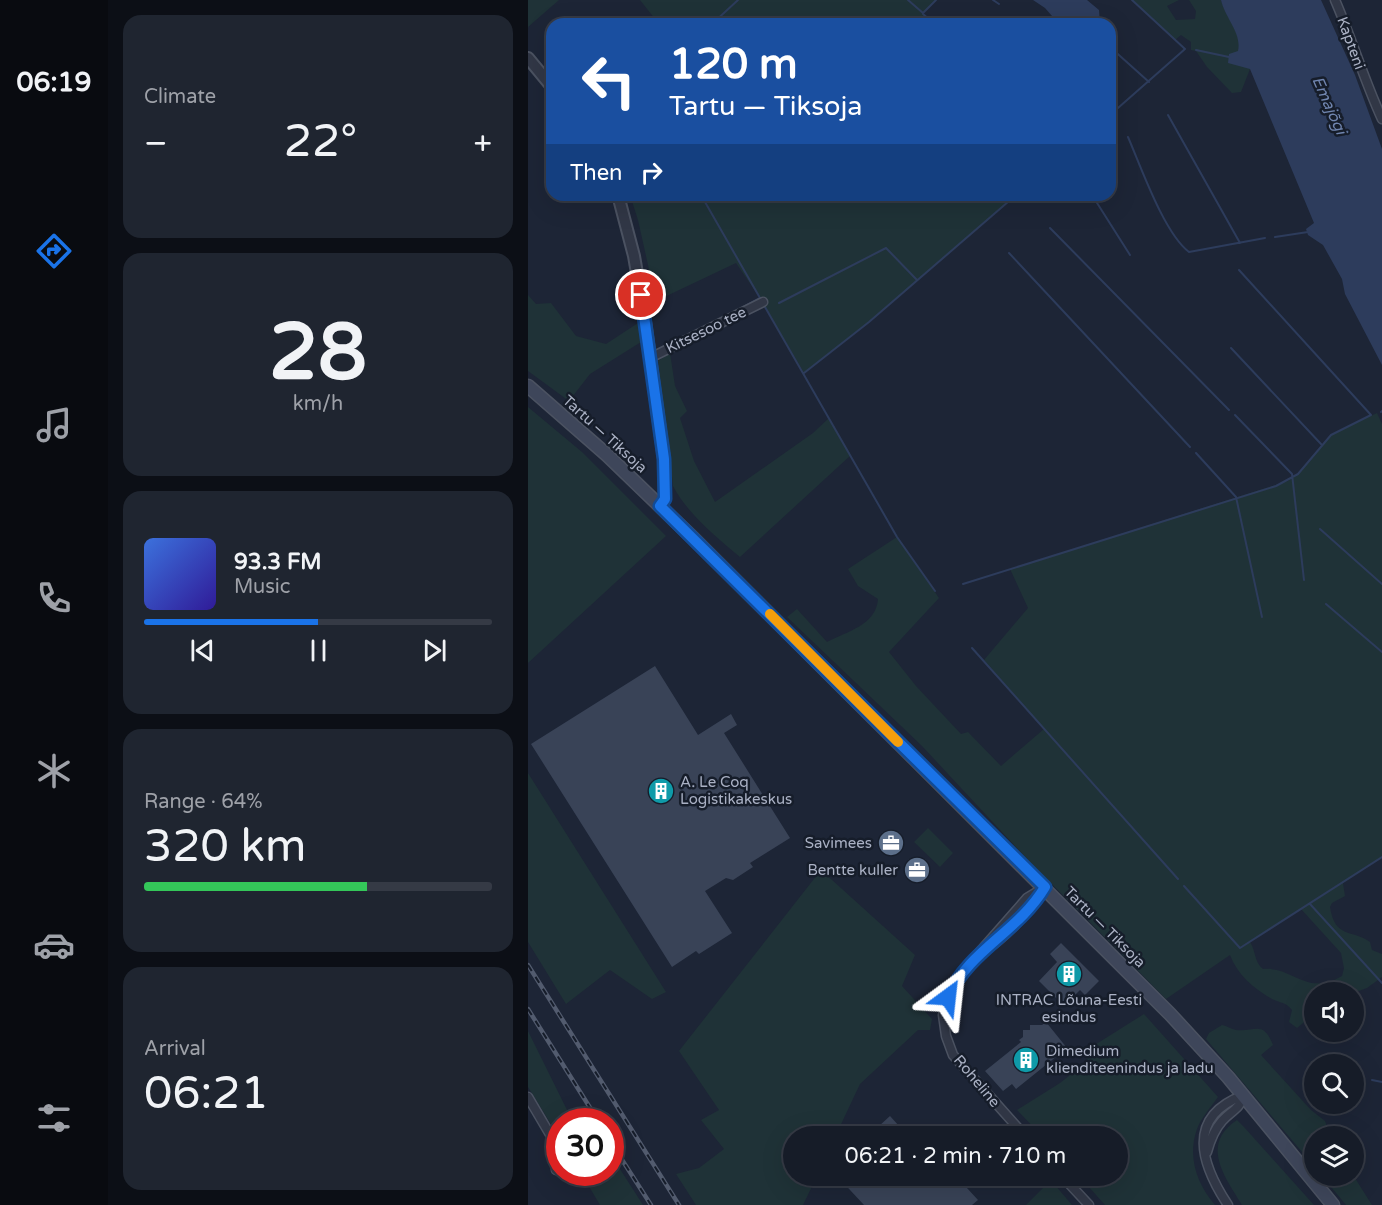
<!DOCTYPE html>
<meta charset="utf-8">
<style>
:root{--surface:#161c28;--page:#1f2530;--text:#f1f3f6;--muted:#9ea1a8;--line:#353a45;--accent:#1a73e8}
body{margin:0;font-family:"Varela Round",sans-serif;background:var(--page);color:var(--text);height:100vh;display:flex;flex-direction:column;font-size:22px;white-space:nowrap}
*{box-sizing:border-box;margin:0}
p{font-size:20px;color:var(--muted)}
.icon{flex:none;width:33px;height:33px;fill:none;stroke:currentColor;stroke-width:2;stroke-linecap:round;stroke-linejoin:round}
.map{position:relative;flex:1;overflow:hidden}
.details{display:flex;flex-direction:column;gap:15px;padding:15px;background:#0c0f16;width:420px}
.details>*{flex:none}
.top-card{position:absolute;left:18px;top:18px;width:570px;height:183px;border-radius:18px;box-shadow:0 6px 24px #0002,0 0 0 2px var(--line);background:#1a4fa0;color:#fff;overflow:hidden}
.tools{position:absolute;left:776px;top:982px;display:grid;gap:12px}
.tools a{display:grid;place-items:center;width:60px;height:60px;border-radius:50%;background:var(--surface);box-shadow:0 6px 24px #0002,0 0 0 2px var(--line);font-size:30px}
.speed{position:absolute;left:18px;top:1108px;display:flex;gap:12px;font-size:30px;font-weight:700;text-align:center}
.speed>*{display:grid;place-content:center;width:78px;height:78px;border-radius:50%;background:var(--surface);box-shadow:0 6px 24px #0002,0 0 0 2px var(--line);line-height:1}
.speed .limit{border:9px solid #d22;background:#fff;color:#111}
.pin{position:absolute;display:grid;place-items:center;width:51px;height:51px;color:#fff;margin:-26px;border:3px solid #fff;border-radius:50%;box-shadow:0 2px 6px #0007}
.me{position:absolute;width:66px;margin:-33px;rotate:30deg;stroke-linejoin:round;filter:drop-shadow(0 0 4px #0008)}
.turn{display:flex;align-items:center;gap:21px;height:126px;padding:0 24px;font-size:27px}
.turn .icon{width:78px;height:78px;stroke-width:2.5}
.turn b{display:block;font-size:42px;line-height:51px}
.then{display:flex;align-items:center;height:57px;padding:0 24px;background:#0003;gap:12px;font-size:22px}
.big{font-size:45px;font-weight:600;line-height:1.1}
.details .card{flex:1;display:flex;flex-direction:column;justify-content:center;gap:9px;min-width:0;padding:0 21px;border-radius:18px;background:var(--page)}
.details .dial{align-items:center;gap:0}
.dial b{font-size:78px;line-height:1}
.song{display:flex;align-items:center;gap:18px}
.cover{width:72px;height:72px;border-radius:9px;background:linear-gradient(135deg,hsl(220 70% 55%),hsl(250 70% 35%))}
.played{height:6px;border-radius:3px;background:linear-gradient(90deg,var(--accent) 50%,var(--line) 50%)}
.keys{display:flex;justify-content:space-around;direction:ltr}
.heat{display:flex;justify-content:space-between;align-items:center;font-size:33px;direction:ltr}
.charge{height:9px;border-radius:4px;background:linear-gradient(90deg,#34c759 64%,var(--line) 0)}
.trip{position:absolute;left:255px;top:1126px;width:345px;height:60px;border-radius:30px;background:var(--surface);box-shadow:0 6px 24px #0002,0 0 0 2px var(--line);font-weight:600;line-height:60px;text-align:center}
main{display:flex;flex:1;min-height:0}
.tabs{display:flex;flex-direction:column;width:108px;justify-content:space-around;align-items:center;background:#090b10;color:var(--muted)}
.tabs .icon{width:42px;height:42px}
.tabs .current{color:var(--accent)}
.tabs b{font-size:27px;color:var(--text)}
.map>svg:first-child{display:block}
.green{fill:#1f3237;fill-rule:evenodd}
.water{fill:#2d3c5c}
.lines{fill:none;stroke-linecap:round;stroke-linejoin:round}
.stream{stroke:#2d3c5c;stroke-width:2}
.building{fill:#394357}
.minor-casing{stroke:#4b5261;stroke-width:11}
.tertiary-casing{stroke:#4b5261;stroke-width:14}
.secondary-casing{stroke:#4b5261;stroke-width:15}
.minor{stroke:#313746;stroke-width:8}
.tertiary{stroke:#313746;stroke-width:10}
.secondary{stroke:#3e465a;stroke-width:12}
.rail-casing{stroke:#525b6e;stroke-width:4.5}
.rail{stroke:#161d2a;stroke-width:2;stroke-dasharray:7;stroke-linecap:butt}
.route-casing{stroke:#114b97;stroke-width:15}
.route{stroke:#1a73e8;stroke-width:10}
.slow{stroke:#f59e0b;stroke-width:10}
.labels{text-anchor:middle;stroke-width:5;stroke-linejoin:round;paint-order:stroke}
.street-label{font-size:15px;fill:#aab1c4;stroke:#161d2a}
.poi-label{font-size:15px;fill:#aab1c4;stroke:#161d2a;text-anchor:start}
.water-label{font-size:16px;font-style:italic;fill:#7085af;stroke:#161d2a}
</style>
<main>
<nav class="tabs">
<b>06:19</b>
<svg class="icon current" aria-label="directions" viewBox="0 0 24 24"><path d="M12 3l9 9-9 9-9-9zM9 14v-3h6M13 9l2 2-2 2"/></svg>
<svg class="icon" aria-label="music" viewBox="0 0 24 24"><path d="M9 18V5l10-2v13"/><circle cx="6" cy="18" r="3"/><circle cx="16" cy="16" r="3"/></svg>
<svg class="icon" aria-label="phone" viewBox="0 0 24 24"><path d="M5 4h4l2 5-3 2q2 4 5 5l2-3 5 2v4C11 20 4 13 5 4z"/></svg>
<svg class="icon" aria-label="climate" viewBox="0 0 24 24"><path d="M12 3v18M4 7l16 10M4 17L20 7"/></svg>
<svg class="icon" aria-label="car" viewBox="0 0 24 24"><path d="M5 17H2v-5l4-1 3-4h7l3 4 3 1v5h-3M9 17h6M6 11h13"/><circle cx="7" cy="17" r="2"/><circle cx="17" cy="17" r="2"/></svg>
<svg class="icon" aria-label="filters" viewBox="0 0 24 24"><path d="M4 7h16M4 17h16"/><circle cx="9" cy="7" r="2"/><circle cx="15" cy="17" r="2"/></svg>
</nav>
<section class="details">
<div class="card"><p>Climate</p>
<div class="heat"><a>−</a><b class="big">22°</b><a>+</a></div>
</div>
<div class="card dial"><b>28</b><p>km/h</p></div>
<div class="card">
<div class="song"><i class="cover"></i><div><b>93.3 FM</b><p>Music</p></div></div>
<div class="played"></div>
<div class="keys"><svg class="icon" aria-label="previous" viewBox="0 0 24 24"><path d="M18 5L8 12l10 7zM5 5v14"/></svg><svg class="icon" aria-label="pause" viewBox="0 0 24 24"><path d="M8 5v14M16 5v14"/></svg><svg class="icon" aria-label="next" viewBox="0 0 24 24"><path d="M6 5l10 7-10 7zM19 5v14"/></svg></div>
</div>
<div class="card"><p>Range · 64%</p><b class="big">320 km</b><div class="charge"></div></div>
<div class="card"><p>Arrival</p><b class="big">06:21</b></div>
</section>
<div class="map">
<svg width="854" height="1205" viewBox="0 0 854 1205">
<rect width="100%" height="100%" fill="#1d2536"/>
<path class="green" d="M0,0H31L0,27Z
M112,0H408L395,13L407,24H131Z
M604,0H651L639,6L648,20L667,19L668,11L661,0H693C698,18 714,33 711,51L722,69L713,92L704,93L679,67L668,51L663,50V42L653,35L647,40Z
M102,195H488L341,322L276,373L232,298L208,263L128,301L110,220Z
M0,295L8,304L23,303L48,336L78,344L110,323L113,342L62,374L41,401L0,371Z
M142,353L147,386L159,411L152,418L166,461L187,502L285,433L301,418L323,455L212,557C189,538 158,512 145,486L130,361Z
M0,407L54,452L138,536L0,663Z
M849,413L854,424V857L815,883L817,896L804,903L802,907C807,939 824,929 842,942L844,950L854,954V977L839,988L828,992L822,985L812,993H786V1014L769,1028L761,1022L764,1010C758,1002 752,1003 744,999C726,989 709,974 702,955L638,999L501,861L394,746L259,617L269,609L299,642C320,631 348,625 350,599L330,586L320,569L369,537L411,598L361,652L388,686L433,734L440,732L473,766L516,729L456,660L500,608L482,569L760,481L770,474L803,435ZM773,909L813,953L816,968L814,976C778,997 765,966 735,969C726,962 728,951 722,942Z
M0,773L138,992L124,999L82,970L38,1004L0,942Z
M400,828L425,853L412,867L386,842Z
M293,870L387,955L374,986L404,1019L402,1030H390L332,1084L307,1137H266V1176H289L275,1205H168L148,1174L171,1168L196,1149L173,1120L191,1110L151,1051Z
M616,1014L690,1097C683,1107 673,1118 669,1129C659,1157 669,1184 687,1205H577L551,1176H590V1137H515L489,1110L532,1083L560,1061L554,1053Z
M694,1025C699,1026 703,1029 708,1030C728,1032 735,1020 745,1045L733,1055L783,1110L797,1121L803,1137H786V1166L678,1039L681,1033Z
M0,1031L43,1118L44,1122H32L31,1137L0,1087Z
M709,1120L716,1127L786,1205H714C698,1178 671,1145 709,1120Z
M83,1155L115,1205H72L53,1173H82Z
M825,1175L844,1205H818L794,1176Z
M527,1185L544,1205H498L516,1187Z"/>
<path class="water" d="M505,0H559L571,10L572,24H531L517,8Z
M693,0H793L827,75L854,149V365L817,294L814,279L795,245L780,235L778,229L786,223L722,69L700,63L701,54L710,51C714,33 697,18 693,0Z"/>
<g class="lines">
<path class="stream" d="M380,0L395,13L408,0
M465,0L471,4
M395,14L407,24
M184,24L210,0
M582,47L621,82
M668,50L701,57
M582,103L589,108
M582,115L657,49L604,0
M640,115L712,243
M600,137C613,167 636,233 661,252L737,238
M173,195L232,298L210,310
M564,195L602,255
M522,228L701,410
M747,237L780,232
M481,253L662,447
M251,303L358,248L389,280
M237,307L369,537L407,591
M703,348L793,444
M276,373L341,322L488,195
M853,412L854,411
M707,415L764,474L776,580
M668,453L708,497L734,617
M792,529L854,584
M435,584L748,486L770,474L803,435L843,415L711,270
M798,604L854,652
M444,648L650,879
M656,886L712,948L854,857
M782,904L854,983
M844,1080L854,1082
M825,1091L835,1084
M803,1110L808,1104"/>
</g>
<path class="building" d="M127,666L170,735L203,714L209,725L196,733L262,838L222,863L225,867L205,880L198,878L177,891L204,933L171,954L168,951L144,967L3,744Z
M533,943L571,981L557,995L552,990L536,1006L511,981L529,962L522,954Z
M518,1022L539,1048L488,1089L484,1084L475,1091L457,1071L493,1042L491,1040L495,1037V1030H502V1025H514Z
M362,1116L381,1137H339Z
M309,1176H428L450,1200L444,1205H336Z"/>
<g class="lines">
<g class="minor-casing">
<path id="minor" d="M807,0C824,39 836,80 854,119
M122,358L235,302
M452,954C477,938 501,913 516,888
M0,1097L30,1148L28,1170
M498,1137L425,1055L418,1036L415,1015L420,997L434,972L499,898L517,887
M679,1152C682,1141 686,1130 694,1121C703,1111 712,1109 716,1095
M534,1176L561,1205
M700,1205C673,1164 657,1117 716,1095"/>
</g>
<g class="tertiary-casing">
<path id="tertiary" d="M0,58L24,87
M90,195L106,256L116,314L136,459L137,499L132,506"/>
</g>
<g class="secondary-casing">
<path id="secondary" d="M0,386L79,455L165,538L642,1014L700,1077L805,1205"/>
</g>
<use href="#minor" class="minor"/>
<use href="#tertiary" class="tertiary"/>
<use href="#secondary" class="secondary"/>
<g class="rail-casing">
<path id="rail" d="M0,965L151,1205
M0,1009L71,1122
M82,1141L123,1205"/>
</g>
<use href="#rail" class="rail"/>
</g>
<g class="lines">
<g class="route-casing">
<path id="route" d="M113,295L136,459L137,499L132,506L517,887C490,932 441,950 420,997"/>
</g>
<use href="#route" class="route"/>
<path class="slow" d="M242,614L370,742"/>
</g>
<defs>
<g id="building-disc" transform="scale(1.35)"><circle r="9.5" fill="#0f9aa8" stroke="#161d2a"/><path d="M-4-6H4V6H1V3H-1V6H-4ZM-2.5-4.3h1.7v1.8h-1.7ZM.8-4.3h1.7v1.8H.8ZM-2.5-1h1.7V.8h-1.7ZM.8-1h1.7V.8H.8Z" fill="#fff"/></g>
<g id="office-disc" transform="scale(1.35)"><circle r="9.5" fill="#5c6f8a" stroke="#161d2a"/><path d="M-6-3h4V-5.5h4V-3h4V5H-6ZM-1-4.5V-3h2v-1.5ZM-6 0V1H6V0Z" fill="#fff"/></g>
</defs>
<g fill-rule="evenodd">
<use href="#building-disc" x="133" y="791"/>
<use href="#office-disc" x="363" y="843"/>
<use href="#office-disc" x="389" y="870"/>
<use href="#building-disc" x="541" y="974"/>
<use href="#building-disc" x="498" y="1060"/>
</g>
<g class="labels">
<g class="street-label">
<text transform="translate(823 43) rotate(70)" y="5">Kapteni</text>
<text transform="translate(178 330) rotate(-26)" y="5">Kitsesoo tee</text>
<text transform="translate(77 434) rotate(42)" y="5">Tartu — Tiksoja</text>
<text transform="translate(577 927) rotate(45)" y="5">Tartu — Tiksoja</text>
<text transform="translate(449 1081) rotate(50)" y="5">Roheline</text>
</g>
<g class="poi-label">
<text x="152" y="787">A. Le Coq<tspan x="152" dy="17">Logistikakeskus</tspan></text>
<text x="344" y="848" text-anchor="end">Savimees</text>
<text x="370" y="875" text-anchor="end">Bentte kuller</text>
<text x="541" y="1005" text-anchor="middle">INTRAC Lõuna-Eesti<tspan x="541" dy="17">esindus</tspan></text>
<text x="518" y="1056">Dimedium<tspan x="518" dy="17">klienditeenindus ja ladu</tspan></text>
</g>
<g class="water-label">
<text transform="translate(802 105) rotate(66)" y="6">Emajõgi</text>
</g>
</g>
</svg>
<div class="tools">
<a><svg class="icon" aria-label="sound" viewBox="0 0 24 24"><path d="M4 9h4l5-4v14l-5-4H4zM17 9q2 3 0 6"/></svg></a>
<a><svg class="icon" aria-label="search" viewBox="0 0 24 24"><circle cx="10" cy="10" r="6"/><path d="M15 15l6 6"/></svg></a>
<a><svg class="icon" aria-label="layers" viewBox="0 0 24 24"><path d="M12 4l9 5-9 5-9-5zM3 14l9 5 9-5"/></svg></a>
</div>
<div class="speed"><div class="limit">30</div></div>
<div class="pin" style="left:113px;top:295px;background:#d93025"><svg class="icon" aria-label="arrive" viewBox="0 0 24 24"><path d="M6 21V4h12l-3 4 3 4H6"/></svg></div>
<svg class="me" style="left:420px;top:997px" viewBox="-20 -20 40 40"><path d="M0-17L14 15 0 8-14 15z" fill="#1a73e8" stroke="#fff" stroke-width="4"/></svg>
<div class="trip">06:21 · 2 min · 710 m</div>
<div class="top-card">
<div class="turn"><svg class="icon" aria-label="left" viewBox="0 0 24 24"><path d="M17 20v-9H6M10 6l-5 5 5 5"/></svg><div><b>120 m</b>Tartu — Tiksoja</div></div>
<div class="then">Then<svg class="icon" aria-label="right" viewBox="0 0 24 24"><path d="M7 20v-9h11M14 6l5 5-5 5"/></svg></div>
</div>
</div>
</main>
